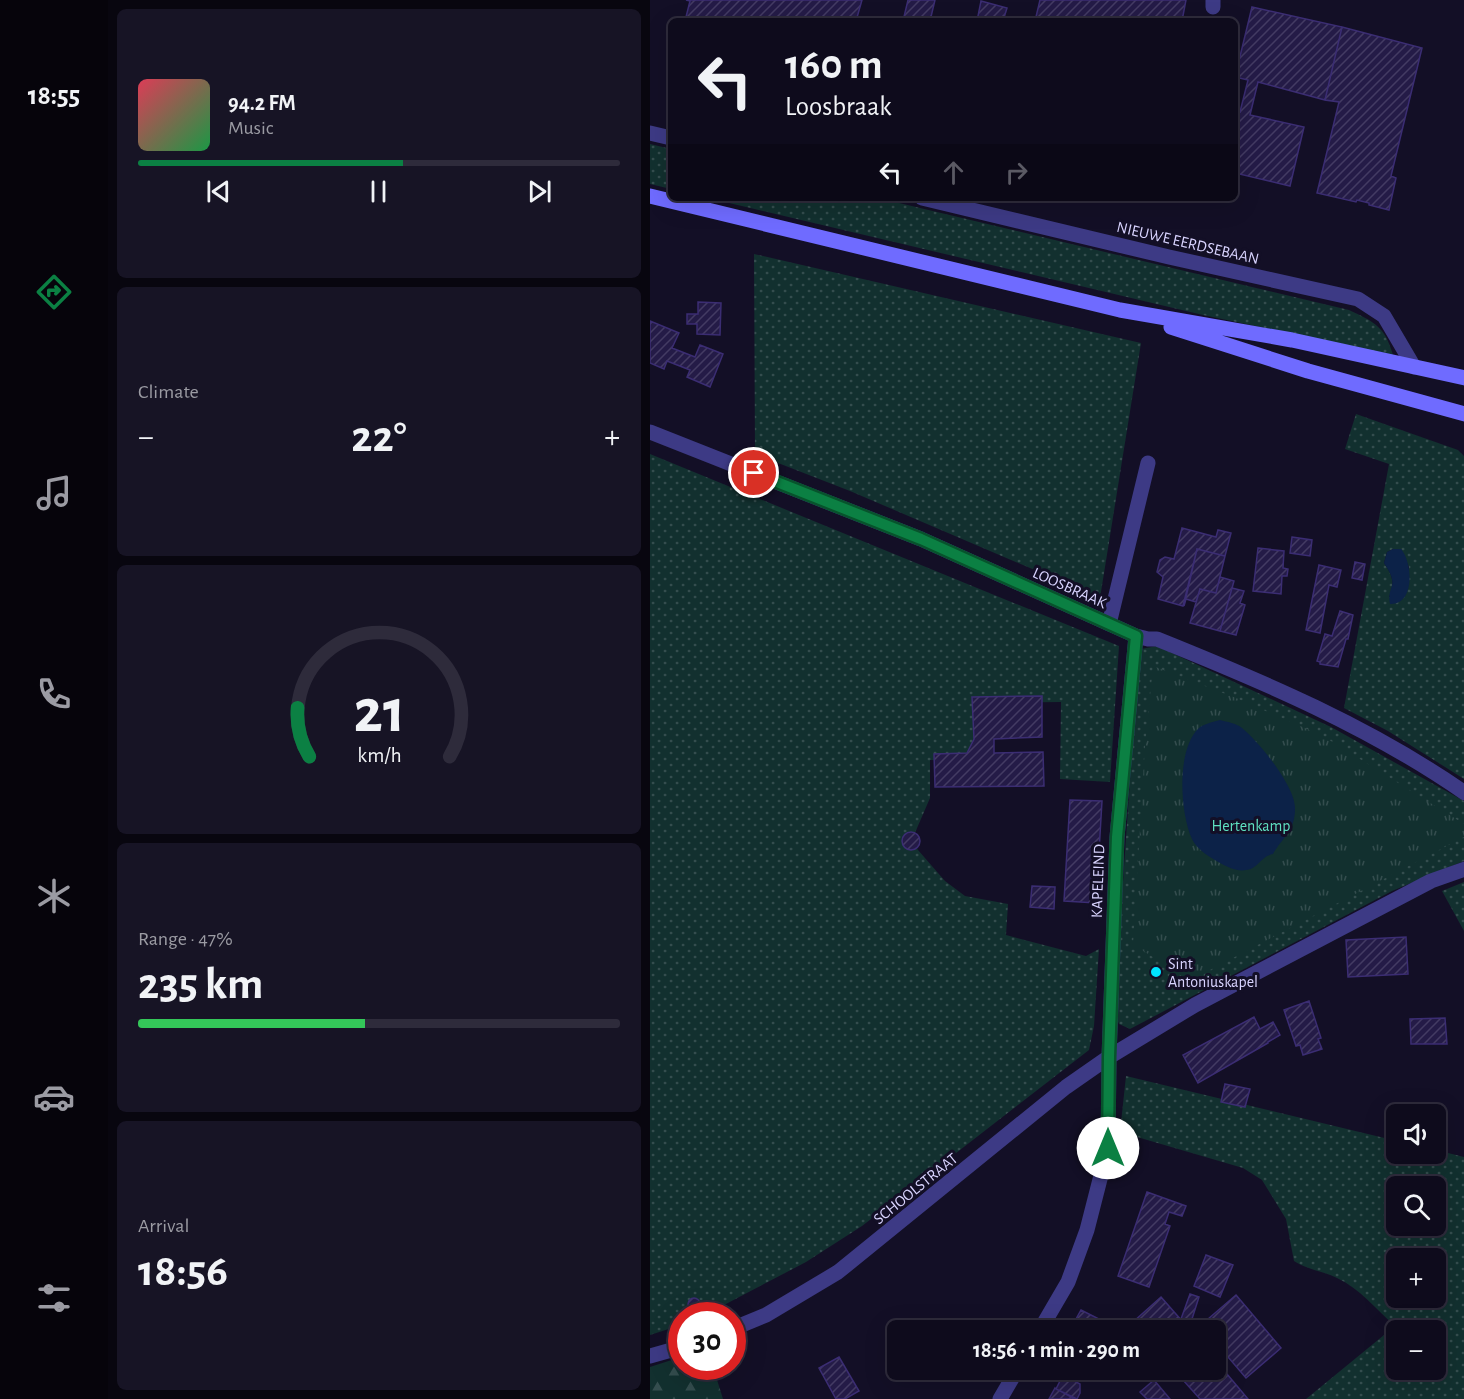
<!DOCTYPE html>
<meta charset="utf-8">
<style>
:root{--surface:#0e0b1c;--page:#171425;--text:#f1f3f6;--muted:#9b9ba3;--line:#2e2b3b;--accent:#0b8043}
body{margin:0;font-family:"Alegreya Sans",sans-serif;background:var(--page);color:var(--text);height:100vh;display:flex;flex-direction:column;font-size:22px;white-space:nowrap}
*{box-sizing:border-box;margin:0}
p{font-size:20px;color:var(--muted)}
.icon{flex:none;width:33px;height:33px;fill:none;stroke:currentColor;stroke-width:2;stroke-linecap:round;stroke-linejoin:round}
.map{position:relative;flex:1;overflow:hidden}
.drawer{display:flex;flex-direction:column;gap:9px;padding:9px;background:#08060f;width:542px}
.drawer>*{flex:none}
.banner{position:absolute;left:18px;top:18px;width:570px;height:183px;border-radius:9px;box-shadow:0 6px 24px #0002,0 0 0 2px var(--line);background:#0e0b1c;color:var(--text);overflow:hidden}
.buttons{position:absolute;left:736px;top:1104px;display:grid;gap:12px}
.buttons a{display:grid;place-items:center;width:60px;height:60px;border-radius:9px;background:var(--surface);box-shadow:0 6px 24px #0002,0 0 0 2px var(--line);font-size:30px}
.speed{position:absolute;left:18px;top:1302px;display:flex;gap:12px;font-size:30px;font-weight:700;text-align:center}
.speed>*{display:grid;place-content:center;width:78px;height:78px;border-radius:50%;background:var(--surface);box-shadow:0 6px 24px #0002,0 0 0 2px var(--line);line-height:1}
.speed .limit{border:9px solid #d22;background:#fff;color:#111}
.pin{position:absolute;display:grid;place-items:center;width:51px;height:51px;color:#fff;margin:-26px;border:3px solid #fff;border-radius:50%;box-shadow:0 2px 6px #0007}
.me{position:absolute;width:66px;margin:-33px;rotate:0deg;stroke-linejoin:round;filter:drop-shadow(0 0 4px #0008)}
.turn{display:flex;align-items:center;gap:21px;height:126px;padding:0 18px;font-size:27px}
.turn .icon{width:78px;height:78px;stroke-width:2.5}
.turn b{display:block;font-size:42px;line-height:51px}
.lanes{display:flex;align-items:center;height:57px;padding:0 18px;background:#0003;justify-content:center;gap:30px;direction:ltr}
.lanes .off{opacity:.35}
.big{font-size:45px;font-weight:700;line-height:1.1}
.drawer .card{flex:1;display:flex;flex-direction:column;justify-content:center;gap:9px;min-width:0;padding:0 21px;border-radius:9px;background:var(--page)}
.drawer .dial{align-items:center;gap:0}
.dial svg{height:156px;overflow:visible;fill:none;stroke:var(--line);stroke-width:7;stroke-linecap:round;text-anchor:middle}
.dial text{fill:var(--text);stroke:none}
.song{display:flex;align-items:center;gap:18px}
.cover{width:72px;height:72px;border-radius:9px;background:linear-gradient(135deg,hsl(350 70% 55%),hsl(140 70% 35%))}
.played{height:6px;border-radius:3px;background:linear-gradient(90deg,var(--accent) 55%,var(--line) 55%)}
.keys{display:flex;justify-content:space-around;direction:ltr}
.heat{display:flex;justify-content:space-between;align-items:center;font-size:33px;direction:ltr}
.charge{height:9px;border-radius:4px;background:linear-gradient(90deg,#34c759 47%,var(--line) 0)}
.trip{position:absolute;left:237px;top:1320px;width:339px;height:60px;border-radius:9px;background:var(--surface);box-shadow:0 6px 24px #0002,0 0 0 2px var(--line);font-weight:700;line-height:60px;text-align:center}
main{display:flex;flex:1;min-height:0}
.tab-bar{display:flex;flex-direction:column;width:108px;justify-content:space-around;align-items:center;background:#06040b;color:var(--muted)}
.tab-bar .icon{width:42px;height:42px}
.tab-bar .active{color:var(--accent)}
.tab-bar b{font-size:27px;color:var(--text)}
.map>svg:first-child{display:block}
.grass{fill:url(#grass-dots);fill-rule:evenodd}
.forest{fill:url(#forest-firs)}
.park{fill:url(#park-tufts)}
.water{fill:#0c2248}
.building{fill:url(#building-hatch);stroke:#3b2d73;stroke-width:1.5}
.lines{fill:none;stroke-linecap:round;stroke-linejoin:round}
.minor{stroke:#3d3a85;stroke-width:15}
.secondary{stroke:#6f6bff;stroke-width:15}
.route-casing{stroke:#07532c;stroke-width:15}
.route{stroke:#0b8043;stroke-width:10}
.poi-dot{fill:#00e5ff;stroke:#130f26;stroke-width:2}
.labels{text-anchor:middle;stroke-width:6;stroke-linejoin:round;paint-order:stroke}
.street-label{font-size:16px;fill:#d9d4ff;stroke:#130f26}
.park-label{font-size:16px;fill:#5fe0c0;stroke:#130f26}
.poi-label{font-size:16px;fill:#d9d4ff;stroke:#130f26;text-anchor:start}
</style>
<main>
<nav class="tab-bar">
<b>18:55</b>
<svg class="icon active" aria-label="directions" viewBox="0 0 24 24"><path d="M12 3l9 9-9 9-9-9zM9 14v-3h6M13 9l2 2-2 2"/></svg>
<svg class="icon" aria-label="music" viewBox="0 0 24 24"><path d="M9 18V5l10-2v13"/><circle cx="6" cy="18" r="3"/><circle cx="16" cy="16" r="3"/></svg>
<svg class="icon" aria-label="phone" viewBox="0 0 24 24"><path d="M5 4h4l2 5-3 2q2 4 5 5l2-3 5 2v4C11 20 4 13 5 4z"/></svg>
<svg class="icon" aria-label="climate" viewBox="0 0 24 24"><path d="M12 3v18M4 7l16 10M4 17L20 7"/></svg>
<svg class="icon" aria-label="car" viewBox="0 0 24 24"><path d="M5 17H2v-5l4-1 3-4h7l3 4 3 1v5h-3M9 17h6M6 11h13"/><circle cx="7" cy="17" r="2"/><circle cx="17" cy="17" r="2"/></svg>
<svg class="icon" aria-label="filters" viewBox="0 0 24 24"><path d="M4 7h16M4 17h16"/><circle cx="9" cy="7" r="2"/><circle cx="15" cy="17" r="2"/></svg>
</nav>
<section class="drawer">
<div class="card">
<div class="song"><i class="cover"></i><div><b>94.2 FM</b><p>Music</p></div></div>
<div class="played"></div>
<div class="keys"><svg class="icon" aria-label="previous" viewBox="0 0 24 24"><path d="M18 5L8 12l10 7zM5 5v14"/></svg><svg class="icon" aria-label="pause" viewBox="0 0 24 24"><path d="M8 5v14M16 5v14"/></svg><svg class="icon" aria-label="next" viewBox="0 0 24 24"><path d="M6 5l10 7-10 7zM19 5v14"/></svg></div>
</div>
<div class="card"><p>Climate</p>
<div class="heat"><a>−</a><b class="big">22°</b><a>+</a></div>
</div>
<div class="card dial"><svg viewBox="0 0 100 80">
<path d="M14 69A42 42 0 1 1 86 69"/>
<path d="M14 69A42 42 0 0 1 8 44" stroke="#0b8043"/>
<text x="50" y="56" font-size="32" font-weight="700">21</text>
<text x="50" y="72" font-size="11">km/h</text>
</svg></div>
<div class="card"><p>Range · 47%</p><b class="big">235 km</b><div class="charge"></div></div>
<div class="card"><p>Arrival</p><b class="big">18:56</b></div>
</section>
<div class="map">
<svg width="815" height="1399" viewBox="0 0 815 1399">
<defs>
<pattern id="grass-dots" width="8" height="8" patternUnits="userSpaceOnUse" patternTransform="scale(1.5)"><rect width="8" height="8" fill="#12302f"/><path d="M2 2h.1M6 6h.1" fill="none" stroke="#344d4e" stroke-width="1.8" stroke-linecap="round"/></pattern>
<pattern id="forest-firs" width="22" height="20" patternUnits="userSpaceOnUse" patternTransform="scale(1.5)"><rect width="22" height="20" fill="#12302f"/><path d="M5 1l3.5 6h-7zM16 11l3.5 6h-7z" fill="#344d4e"/></pattern>
<pattern id="park-tufts" width="24" height="20" patternUnits="userSpaceOnUse" patternTransform="scale(1.5)"><rect width="24" height="20" fill="#12302f"/><path d="M3 7l-1-3M5 7V3M7 7l1-3M15 17l-1-3M17 17v-4M19 17l1-3" fill="none" stroke="#344d4e"/></pattern>
<pattern id="building-hatch" width="6" height="6" patternUnits="userSpaceOnUse" patternTransform="scale(1.5)"><rect width="6" height="6" fill="#241b47"/><path d="M-1 1l2-2M0 6l6-6M5 7l2-2" fill="none" stroke="#433b63"/></pattern>
</defs>
<rect width="100%" height="100%" fill="#130f26"/>
<path class="grass" d="M0,144L21,149V189L0,184Z
M58,198H228L699,310C725,322 735,327 743,355L553,315Z
M104,254L491,343L450,598L200,491L105,454Z
M706,414L808,450L814,456V779L738,731L694,708L739,464L695,449ZM743,549H750L759,567L755,596L739,597C745,583 743,576 734,563L737,552Z
M0,454L469,646L460,782L410,779L411,702L333,703V761L280,760V798L261,842L295,881L315,896L358,904L356,935L436,956L449,949L444,1026L439,1050L212,1226L156,1262L55,1315L32,1316L31,1325L0,1335Z
M507,646L681,727L814,801V861L742,891L480,1029L469,1024L464,1013L488,663L491,649Z
M814,882V931L792,891Z
M476,1076L747,1141V1154H786V1150L814,1157V1399H656L745,1326C727,1310 709,1288 687,1278C673,1271 658,1270 644,1261L636,1219L612,1180L593,1168L470,1132ZM747,1186H786V1226H747ZM747,1258H786V1298H747ZM747,1330H786V1370H747Z"/>
<path class="forest" d="M31,1357L32,1366L63,1367L73,1399H0V1367Z"/>
<path class="park" d="M503,666L586,698L673,736L814,824V837L539,981L483,944L495,746Z"/>
<path class="water" d="M743,549H751C763,563 765,605 740,604C736,585 751,588 734,563L737,552Z
M570,720C577,722 586,723 592,728C609,742 646,787 645,809C645,831 632,838 623,854C612,855 608,869 596,870C588,872 577,867 570,863C560,857 547,850 542,839C530,813 526,749 549,728C554,724 563,722 570,720Z"/>
<path class="building" d="M36,0H212L206,21H35L40,1Z
M258,0H285L280,21H253Z
M390,0H536L532,21H385Z
M331,1L357,8L353,21H327Z
M602,7L692,27L675,100L608,82L600,115L654,127L640,186L585,173V111L590,112L598,80L585,77Z
M692,27L772,48L741,176L746,178L739,210L719,205V203L707,200L706,202L667,193L689,102L675,100Z
M48,302L71,303L70,335L47,334V324H37V314H48Z
M0,321L29,333L22,348L45,357L50,345L73,354L60,387L37,377L40,370L17,361L14,369L0,363Z
M532,528L566,537L568,530L581,533L575,556L547,549L533,606L508,599L513,577L507,572L510,560L515,557L524,559Z
M642,537L662,540L660,556L640,553Z
M608,548L634,551L633,568L638,569L637,576H632L631,594L603,591Z
M547,549L575,556L566,593L550,589L546,602L536,599L534,606Z
M705,562L715,564L712,580L702,578Z
M669,565L691,570L687,587L679,585L670,633L656,630Z
M570,577L584,581L570,631L540,623L550,589L566,593Z
M582,588L594,591L590,603L595,605L586,635L570,631Z
M690,611L703,615L698,639H696L688,667L670,664V662L667,661L675,634L682,636Z
M392,696V737L344,739V753L393,752L394,786L285,787L284,754L317,753L324,739L322,697Z
M420,800L452,801L446,903L414,901Z
M252 841a9 9 0 1 1 18 0a9 9 0 1 1-18 0Z
M382,886L405,887L404,909L380,907Z
M756,937L758,974L698,977L696,940Z
M659,1001L671,1038L668,1039L672,1049L653,1055L650,1045L646,1046L634,1010Z
M604,1017L610,1029L623,1022L630,1035L618,1042V1043L548,1083L533,1055Z
M795,1018L797,1044H761L760,1019Z
M575,1084L600,1089L595,1107L571,1102Z
M497,1192L536,1206L532,1216L519,1212L515,1224L520,1226L499,1287L468,1276Z
M556,1255L583,1265L570,1297L544,1286Z
M540,1294L549,1297L541,1322L531,1319Z
M586,1295L631,1348L596,1378L566,1343V1330H555L551,1325Z
M511,1297L540,1330H491L483,1322Z
M38 1304a6 6 0 1 1 12 0a6 6 0 1 1-12 0Z
M431,1310L453,1321L449,1329L452,1330H420Z
M189,1357L209,1391L195,1399H186L169,1368Z
M566,1361L598,1399H550L524,1370H566Z
M402,1370H428L422,1380L430,1384V1393L427,1399L406,1389L413,1375Z
M504,1380L520,1399H497L490,1392Z
M405,1388L406,1389L425,1399H399Z"/>
<g class="lines">
<path class="minor" d="M563,7V0
M0,133L21,138
M272,198L519,257L708,299L734,316L764,367
M0,432L271,539L486,636L498,639H507C614,682 720,727 815,793
M459,624L498,463
M82,1329L116,1315L188,1272L416,1087L459,1057L545,1005L781,881L815,869
M390,1330L418,1282L437,1230L458,1148L459,1057L467,837L486,636
M0,1356L32,1347
M350,1399L367,1370"/>
<path class="secondary" d="M0,196L470,310L642,340L815,378
M521,327L658,371L815,414"/>
</g>
<g class="lines">
<g class="route-casing">
<path id="route" d="M104,473L271,539L486,636L467,837L459,1057L458,1148"/>
</g>
<use href="#route" class="route"/>
</g>
<circle class="poi-dot" cx="506" cy="972" r="6"/>
<g class="labels">
<g class="street-label">
<text transform="translate(538 242) rotate(13)" y="6">NIEUWE EERDSEBAAN</text>
<text transform="translate(420 587) rotate(24)" y="6">LOOSBRAAK</text>
<text transform="translate(447 881) rotate(-88)" y="6">KAPELEIND</text>
<text transform="translate(265 1188) rotate(-39)" y="6">SCHOOLSTRAAT</text>
</g>
<g class="park-label">
<text x="601" y="831">Hertenkamp</text>
</g>
<g class="poi-label">
<text x="518" y="969">Sint<tspan x="518" dy="18">Antoniuskapel</tspan></text>
</g>
</g>
</svg>
<div class="buttons">
<a><svg class="icon" aria-label="sound" viewBox="0 0 24 24"><path d="M4 9h4l5-4v14l-5-4H4zM17 9q2 3 0 6"/></svg></a>
<a><svg class="icon" aria-label="search" viewBox="0 0 24 24"><circle cx="10" cy="10" r="6"/><path d="M15 15l6 6"/></svg></a>
<a>+</a>
<a>−</a>
</div>
<div class="speed"><div class="limit">30</div></div>
<div class="pin" style="left:104px;top:473px;background:#d93025"><svg class="icon" aria-label="arrive" viewBox="0 0 24 24"><path d="M6 21V4h12l-3 4 3 4H6"/></svg></div>
<svg class="me" style="left:458px;top:1148px" viewBox="-20 -20 40 40"><circle r="19" fill="#fff"/><path d="M0-13L10 11 0 6-10 11z" fill="#0b8043"/></svg>
<div class="trip">18:56 · 1 min · 290 m</div>
<div class="banner">
<div class="turn"><svg class="icon" aria-label="left" viewBox="0 0 24 24"><path d="M17 20v-9H6M10 6l-5 5 5 5"/></svg><div><b>160 m</b>Loosbraak</div></div>
<div class="lanes"><svg class="icon" aria-label="left" viewBox="0 0 24 24"><path d="M17 20v-9H6M10 6l-5 5 5 5"/></svg><svg class="icon off" aria-label="ahead" viewBox="0 0 24 24"><path d="M12 20V5M6 11l6-6 6 6"/></svg><svg class="icon off" aria-label="right" viewBox="0 0 24 24"><path d="M7 20v-9h11M14 6l5 5-5 5"/></svg></div>
</div>
</div>
</main>
